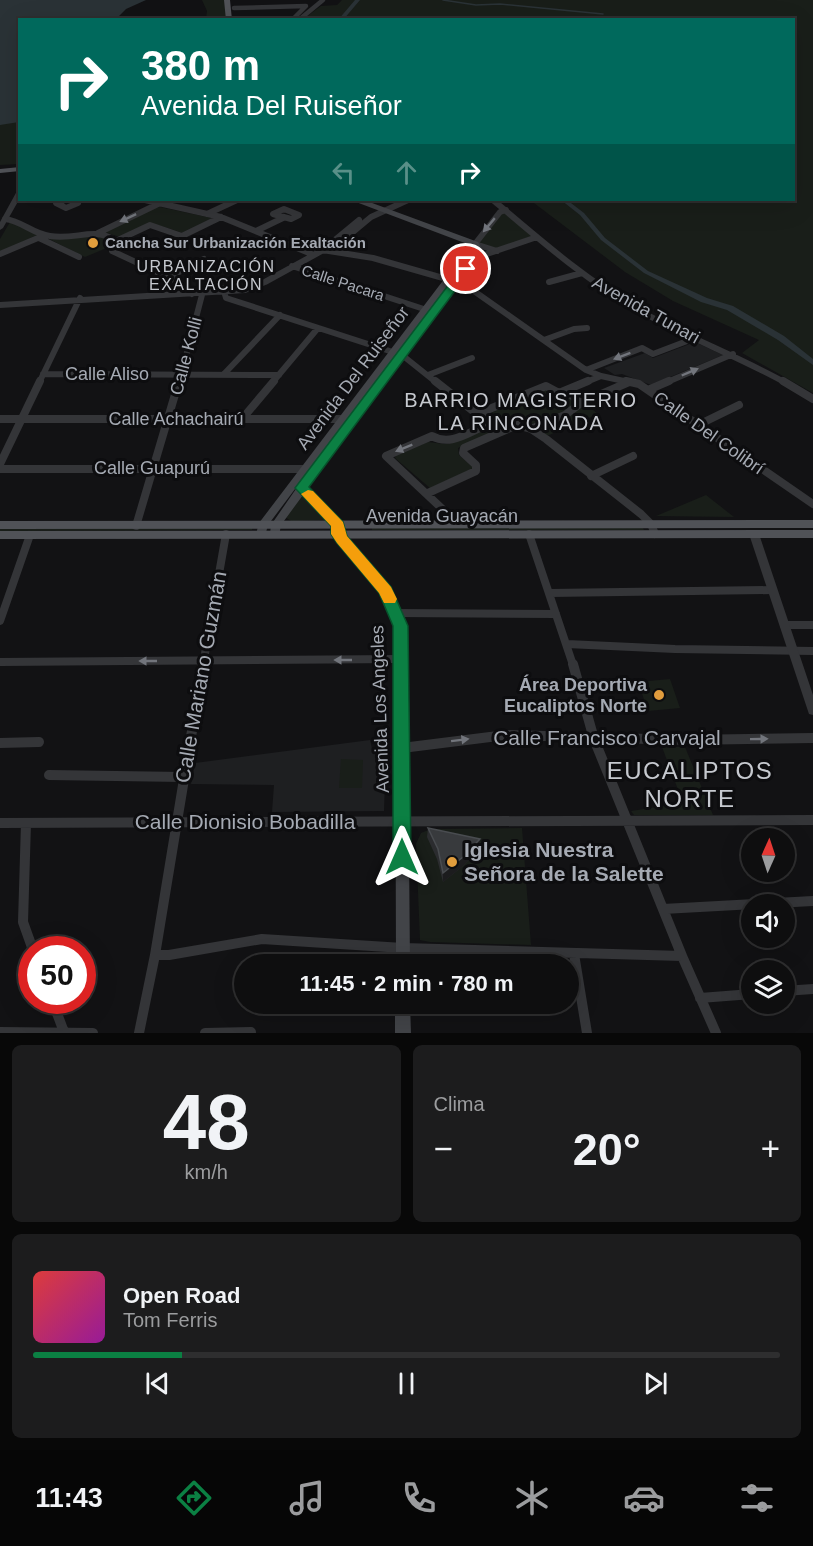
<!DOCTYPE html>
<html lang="es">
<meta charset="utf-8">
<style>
:root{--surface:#0e0e0f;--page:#1c1c1d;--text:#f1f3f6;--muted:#9b9c9e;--line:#2e2e2f;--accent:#0b8043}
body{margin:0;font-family:Helvetica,sans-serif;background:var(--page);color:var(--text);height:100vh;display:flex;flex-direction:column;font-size:22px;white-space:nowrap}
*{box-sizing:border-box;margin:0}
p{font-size:20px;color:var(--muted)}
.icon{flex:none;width:33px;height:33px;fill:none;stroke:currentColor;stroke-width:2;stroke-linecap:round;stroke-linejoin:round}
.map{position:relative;height:1033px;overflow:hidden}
.details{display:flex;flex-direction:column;gap:12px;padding:12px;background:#080808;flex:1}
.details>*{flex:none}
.guide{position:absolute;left:18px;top:18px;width:777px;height:183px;border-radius:0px;box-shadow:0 6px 24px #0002,0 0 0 2px var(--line);background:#00695c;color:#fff;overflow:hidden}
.needle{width:39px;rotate:3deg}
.fabs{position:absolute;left:741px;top:828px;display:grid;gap:12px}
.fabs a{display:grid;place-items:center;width:54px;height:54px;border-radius:50%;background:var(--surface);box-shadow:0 6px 24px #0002,0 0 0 2px var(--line);font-size:30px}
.speed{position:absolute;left:18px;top:936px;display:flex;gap:12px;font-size:30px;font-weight:700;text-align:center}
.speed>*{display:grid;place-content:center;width:78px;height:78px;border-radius:50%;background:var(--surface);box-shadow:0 6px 24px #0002,0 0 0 2px var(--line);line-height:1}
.speed .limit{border:9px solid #d22;background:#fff;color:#111}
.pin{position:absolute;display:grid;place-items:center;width:51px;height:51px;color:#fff;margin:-26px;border:3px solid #fff;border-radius:50%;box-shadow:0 2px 6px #0007}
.me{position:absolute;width:66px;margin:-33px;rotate:0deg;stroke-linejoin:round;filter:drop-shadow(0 0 4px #0008)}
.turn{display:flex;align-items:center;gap:21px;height:126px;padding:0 24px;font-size:27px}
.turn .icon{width:78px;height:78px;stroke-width:2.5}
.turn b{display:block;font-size:42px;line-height:51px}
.lanes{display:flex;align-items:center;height:57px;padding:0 24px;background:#0003;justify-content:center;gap:30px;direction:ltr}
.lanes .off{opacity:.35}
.big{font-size:45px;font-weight:600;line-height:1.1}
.details .tile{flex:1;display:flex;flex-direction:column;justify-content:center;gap:9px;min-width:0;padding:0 21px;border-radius:9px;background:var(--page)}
.details .dial{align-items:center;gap:0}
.dial b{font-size:78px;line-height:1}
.song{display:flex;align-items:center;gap:18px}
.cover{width:72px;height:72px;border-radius:9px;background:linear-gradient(135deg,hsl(0 70% 55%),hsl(300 70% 35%))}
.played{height:6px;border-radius:3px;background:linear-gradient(90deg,var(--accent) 20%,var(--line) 20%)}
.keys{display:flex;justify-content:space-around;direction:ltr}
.heat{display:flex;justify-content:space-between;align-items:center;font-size:33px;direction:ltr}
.details .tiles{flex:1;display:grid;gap:12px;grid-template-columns:1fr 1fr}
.tile:last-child{grid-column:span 2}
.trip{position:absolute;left:234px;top:954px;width:345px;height:60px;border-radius:30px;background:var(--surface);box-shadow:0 6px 24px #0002,0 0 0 2px var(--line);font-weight:600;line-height:60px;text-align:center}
.dock{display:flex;height:96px;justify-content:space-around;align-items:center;background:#060606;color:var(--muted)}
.dock .icon{width:42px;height:42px}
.dock .current{color:var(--accent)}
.dock b{font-size:27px;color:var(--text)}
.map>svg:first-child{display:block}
.built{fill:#1e1f21}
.green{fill:#191e19}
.water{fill:#2a3236}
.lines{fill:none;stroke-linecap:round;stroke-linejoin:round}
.stream{stroke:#2a3236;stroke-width:1.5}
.canal{fill:#2a3236;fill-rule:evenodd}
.minor-far3{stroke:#343538;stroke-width:4.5}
.minor-far2{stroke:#343538;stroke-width:6}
.minor-far1{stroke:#343538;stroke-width:8}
.minor{stroke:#343538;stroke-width:10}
.tertiary{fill:#343538;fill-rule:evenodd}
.secondary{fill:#424448;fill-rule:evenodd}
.primary{fill:#505257;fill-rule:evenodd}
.wall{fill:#2b2c2f}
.shaded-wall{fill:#1c1c1e}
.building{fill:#383a3d;stroke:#494c50;stroke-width:1.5}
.oneway{fill:#72757c}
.route{fill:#0b8043;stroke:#07532c;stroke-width:1.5}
.slow{fill:#f59e0b}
.poi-dot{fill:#e19d3d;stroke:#0d0d0f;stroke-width:2}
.labels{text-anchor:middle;stroke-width:6;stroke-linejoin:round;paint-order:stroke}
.far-poi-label{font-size:15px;font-weight:bold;fill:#a5aab3;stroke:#0d0d0f;text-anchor:start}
.far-street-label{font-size:15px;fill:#a5aab3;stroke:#0d0d0f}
.far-neighbourhood-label{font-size:16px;letter-spacing:1.5px;fill:#c6c9cf;stroke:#0d0d0f}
.street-label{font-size:18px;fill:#a5aab3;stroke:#0d0d0f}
.poi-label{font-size:18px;font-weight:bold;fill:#a5aab3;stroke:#0d0d0f;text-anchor:end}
.neighbourhood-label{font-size:20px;letter-spacing:1.5px;fill:#c6c9cf;stroke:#0d0d0f}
.near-street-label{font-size:21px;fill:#a5aab3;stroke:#0d0d0f}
.near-poi-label{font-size:21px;font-weight:bold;fill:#a5aab3;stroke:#0d0d0f;text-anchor:start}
.near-neighbourhood-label{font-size:24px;letter-spacing:1.5px;fill:#c6c9cf;stroke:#0d0d0f}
</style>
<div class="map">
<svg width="813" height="1033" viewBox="0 0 813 1033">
<rect width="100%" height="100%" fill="#121214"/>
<path class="built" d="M695,342L723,355L651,385L622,374L615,375L604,368L645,353L653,358Z
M370,740L372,749H386L384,811L272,812L274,785L191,784L195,763Z"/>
<path class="green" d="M202,0H225L227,19H206L207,11Z
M342,0H813V393L742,353L759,340L673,301L625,272L530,200H794V20H302L321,6L337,5Z
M19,79V164L0,165V83Z
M155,208L160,207L212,218L183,233L158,225L120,237L104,232Z
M502,213H506L532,236L498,249L479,243Z
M10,222L39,234L0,253V239Z
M92,234L112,241L114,245L85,257L49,239Z
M545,389L564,394L575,401L574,406L535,425L491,413Z
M587,405L598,414L547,436L542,432V428Z
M491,420L506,426L458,448L459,455L474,468L430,488L395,458L396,455L428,442L444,444L452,443L486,427L488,421Z
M302,495L325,518L324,520L291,521L285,517Z
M706,495L734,517L656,516Z
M252,528V530L0,531V529Z
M372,528H643L644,530H372Z
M670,679L680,708L648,711L638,682Z
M662,747H685L713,815H634L631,811L683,803Z
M341,759L363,760L362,788H339Z
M522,828L531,945L430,942L420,940L416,844L421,833L431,829Z"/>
<path class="water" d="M0,0H146L126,9L116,19L20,20L19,122L0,125Z"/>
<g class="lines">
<path class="stream" d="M443,0L476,5L500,4L603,14
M328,20L333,19"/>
<path class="canal" d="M355,0H360L343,20H338Z
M561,200H567L584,213L605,238L648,271L707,298L733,306L784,336L813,359V365L778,340L727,310L701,302L644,273L601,240L580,215Z"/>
<path class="minor-far3" d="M234,8L306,6L292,20
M300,19L323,0"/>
<path class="minor-far2" d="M65,200L56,203L66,208L78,203L70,200
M145,200L221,217L314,255
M493,200C540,240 588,282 642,312C689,338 739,357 786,383
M284,209L299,215L291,219L273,214Z
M207,214L237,200
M5,219C22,221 33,234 50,236C79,241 97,223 123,246L112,251L187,286L192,294
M256,231L283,218
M98,233L158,204
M39,238L79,257
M336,239L359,220
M118,240L150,225L182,236L221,217
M316,249L373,258L464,284L586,370L601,376L633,383
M497,251L475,244L500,212L506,210
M0,254L45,235
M475,258L537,237
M292,266L433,312
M169,277L204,259
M549,282L582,273
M223,288L226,298L402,355L437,383
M0,305L245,290L265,282L347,237L371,217L408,200
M544,340L574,329L587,328
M586,370L642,348L653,354L695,338
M43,374L279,375
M224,374L280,315
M428,375L472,358
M39,383L80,298
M179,383L203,291
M272,383L318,328
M584,383L601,376
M665,383L733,354"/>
<path class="minor-far1" d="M435,381L477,414L531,429L546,439L641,514L651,524L655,534
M626,381L639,384L813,504
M783,381L813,399
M648,390L669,381
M566,391L581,403
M477,414L546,386L559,393L588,381
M0,419H348
M242,419L274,381
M698,425L739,405
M531,429L565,415L581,403L629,382
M0,464L40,381
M0,469H305
M591,476L633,456
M428,493L476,471V465L463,453L464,448L517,425
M453,524L452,518L386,456L432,436C449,446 466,434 482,427L483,422L477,414
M136,526L179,381
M529,534L573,665
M550,593L772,590
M396,613L556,614
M0,621L30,535
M784,625H813
M567,644L675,649L813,651
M0,662L401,659
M203,665L226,534"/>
<path class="minor" d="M573,664L594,739L682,956L716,1033
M0,743L39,742
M402,748L506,735L685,740L813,738
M49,775L183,777
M0,823L813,820
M26,823L23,922L33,950
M663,909L813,901
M574,954L587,1033
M155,955H169L262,939L403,948L682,956
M784,991L813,989
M700,998L752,994
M52,1000L64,1032
M0,1032L93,1033
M139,1033L155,955L203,664
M205,1033L251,1032"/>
<path class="tertiary" d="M20,189V198L3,228L0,230V222L17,191Z
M754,531L759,534L813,695V715L809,714L749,534Z"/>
<path class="secondary" d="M356,200H364L478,242L482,249L478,260L308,488L342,523L343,533L390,588L407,626L410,964H396L395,626L381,593L334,536L333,526L303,495L281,525L279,536H271L270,534L271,525L298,486L471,258L473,252L268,525L265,536H257L256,534L259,523L470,245L356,202Z
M395,1004H410L411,1033H395Z"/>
<path class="primary" d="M224,0H230L232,20H226Z
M20,167V171L0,173V169Z
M813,520V528L0,529V521Z
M813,530V538L0,539V531Z"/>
</g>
<path class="wall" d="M428,828L480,839V848L463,866L443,882L437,859L427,837Z"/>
<path class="shaded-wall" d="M480,839V848L463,866L443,882V873Z"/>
<path class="building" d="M428,828L480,839L463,857L443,873L438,849Z"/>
<defs><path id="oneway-solid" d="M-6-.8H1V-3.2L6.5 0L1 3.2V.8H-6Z" transform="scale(1.5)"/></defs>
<g class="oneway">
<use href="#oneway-solid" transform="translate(128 218) rotate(155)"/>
<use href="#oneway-solid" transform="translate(489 225) rotate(130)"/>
<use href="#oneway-solid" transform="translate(622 356) rotate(159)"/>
<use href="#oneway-solid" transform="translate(690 372) rotate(-23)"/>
<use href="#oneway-solid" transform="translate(404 448) rotate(158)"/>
<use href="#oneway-solid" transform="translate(343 660) rotate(180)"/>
<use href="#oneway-solid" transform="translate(148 661) rotate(180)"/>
<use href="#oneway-solid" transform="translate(759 739) rotate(-1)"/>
<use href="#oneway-solid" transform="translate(460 740) rotate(-7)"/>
</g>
<path class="route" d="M466,266L471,269L469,272L309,487L343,522L347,536L391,587L408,626L411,857L409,862L402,864L396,862L393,857V626L379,593L337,543L331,534V526L295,488L462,267Z"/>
<path class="slow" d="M308,490L313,491L343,522L347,536L391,587L397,599L395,603H384L379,593L337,543L331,534V526L301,494Z"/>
<g class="poi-dot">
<circle cx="93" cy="243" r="6"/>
<circle cx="659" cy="695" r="6"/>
<circle cx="452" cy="862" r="6"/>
</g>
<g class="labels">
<g class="far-poi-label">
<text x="105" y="248">Cancha Sur Urbanización Exaltación</text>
</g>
<g class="far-street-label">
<text transform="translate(343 283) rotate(18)" y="5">Calle Pacara</text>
</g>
<g class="far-neighbourhood-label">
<text x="206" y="272">URBANIZACIÓN<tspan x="206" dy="18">EXALTACIÓN</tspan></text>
</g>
<g class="street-label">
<text transform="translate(646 310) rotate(29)" y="6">Avenida Tunari</text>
<text transform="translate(186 356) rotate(-75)" y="6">Calle Kolli</text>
<text x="107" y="380">Calle Aliso</text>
<text transform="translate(353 378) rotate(-53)" y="6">Avenida Del Ruiseñor</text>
<text x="176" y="425">Calle Achachairú</text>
<text transform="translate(709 433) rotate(35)" y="6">Calle Del Colibrí</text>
<text x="152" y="474">Calle Guapurú</text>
<text x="442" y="522">Avenida Guayacán</text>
<text transform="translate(380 709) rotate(-92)" y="6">Avenida Los Angeles</text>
</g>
<g class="poi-label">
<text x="647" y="691">Área Deportiva<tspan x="647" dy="21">Eucaliptos Norte</tspan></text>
</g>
<g class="neighbourhood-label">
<text x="521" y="407">BARRIO MAGISTERIO<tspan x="521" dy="23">LA RINCONADA</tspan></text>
</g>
<g class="near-street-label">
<text transform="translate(201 677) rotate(-80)" y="7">Calle Mariano Guzmán</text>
<text x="607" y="745">Calle Francisco Carvajal</text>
<text x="245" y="829">Calle Dionisio Bobadilla</text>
</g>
<g class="near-poi-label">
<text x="464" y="857">Iglesia Nuestra<tspan x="464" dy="24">Señora de la Salette</tspan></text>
</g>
<g class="near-neighbourhood-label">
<text x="690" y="779">EUCALIPTOS<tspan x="690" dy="28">NORTE</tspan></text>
</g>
</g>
</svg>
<div class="fabs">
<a><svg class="needle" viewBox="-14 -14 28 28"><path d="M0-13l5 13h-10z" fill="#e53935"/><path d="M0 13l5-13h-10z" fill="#9b9c9e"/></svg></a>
<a><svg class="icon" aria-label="sound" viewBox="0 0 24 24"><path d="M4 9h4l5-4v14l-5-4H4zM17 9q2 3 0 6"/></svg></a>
<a><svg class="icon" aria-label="layers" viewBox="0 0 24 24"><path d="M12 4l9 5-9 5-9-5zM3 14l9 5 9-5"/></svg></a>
</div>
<div class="speed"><div class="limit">50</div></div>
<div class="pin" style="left:466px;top:269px;background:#d93025"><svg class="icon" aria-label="arrive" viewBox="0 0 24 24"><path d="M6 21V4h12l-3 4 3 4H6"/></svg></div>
<svg class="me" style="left:402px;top:857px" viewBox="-20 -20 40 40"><path d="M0-17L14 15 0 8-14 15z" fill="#0b8043" stroke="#fff" stroke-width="4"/></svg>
<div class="trip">11:45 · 2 min · 780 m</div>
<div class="guide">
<div class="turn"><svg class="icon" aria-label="right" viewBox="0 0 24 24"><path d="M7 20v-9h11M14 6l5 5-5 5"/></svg><div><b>380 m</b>Avenida Del Ruiseñor</div></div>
<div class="lanes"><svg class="icon off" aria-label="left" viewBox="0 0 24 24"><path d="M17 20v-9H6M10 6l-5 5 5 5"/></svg><svg class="icon off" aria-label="ahead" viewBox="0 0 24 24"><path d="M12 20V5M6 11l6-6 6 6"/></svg><svg class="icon" aria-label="right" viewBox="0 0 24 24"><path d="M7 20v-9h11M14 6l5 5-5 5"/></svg></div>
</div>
</div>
<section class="details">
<div class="tiles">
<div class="tile dial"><b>48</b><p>km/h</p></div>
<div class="tile"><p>Clima</p>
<div class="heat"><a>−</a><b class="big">20°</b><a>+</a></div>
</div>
<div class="tile">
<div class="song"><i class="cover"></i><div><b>Open Road</b><p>Tom Ferris</p></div></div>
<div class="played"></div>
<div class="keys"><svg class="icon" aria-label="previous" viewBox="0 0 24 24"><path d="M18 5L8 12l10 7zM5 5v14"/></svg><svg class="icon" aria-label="pause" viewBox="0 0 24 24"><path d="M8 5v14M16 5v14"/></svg><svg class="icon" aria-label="next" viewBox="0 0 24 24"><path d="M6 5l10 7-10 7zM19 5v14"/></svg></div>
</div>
</div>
</section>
<nav class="dock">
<b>11:43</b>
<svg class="icon current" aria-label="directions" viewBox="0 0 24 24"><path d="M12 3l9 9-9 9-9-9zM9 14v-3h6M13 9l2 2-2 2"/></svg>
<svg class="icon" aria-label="music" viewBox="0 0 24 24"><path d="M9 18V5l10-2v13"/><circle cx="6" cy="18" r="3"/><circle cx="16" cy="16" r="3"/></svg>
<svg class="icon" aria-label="phone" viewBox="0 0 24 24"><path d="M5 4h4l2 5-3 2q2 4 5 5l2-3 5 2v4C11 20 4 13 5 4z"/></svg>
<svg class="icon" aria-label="climate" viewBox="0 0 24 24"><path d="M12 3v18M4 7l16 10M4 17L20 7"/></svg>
<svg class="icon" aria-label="car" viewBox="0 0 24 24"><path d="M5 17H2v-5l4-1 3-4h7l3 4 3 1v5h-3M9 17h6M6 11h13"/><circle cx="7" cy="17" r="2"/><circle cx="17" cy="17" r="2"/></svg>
<svg class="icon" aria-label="filters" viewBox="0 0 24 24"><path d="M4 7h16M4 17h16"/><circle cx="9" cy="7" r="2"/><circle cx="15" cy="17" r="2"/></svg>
</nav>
